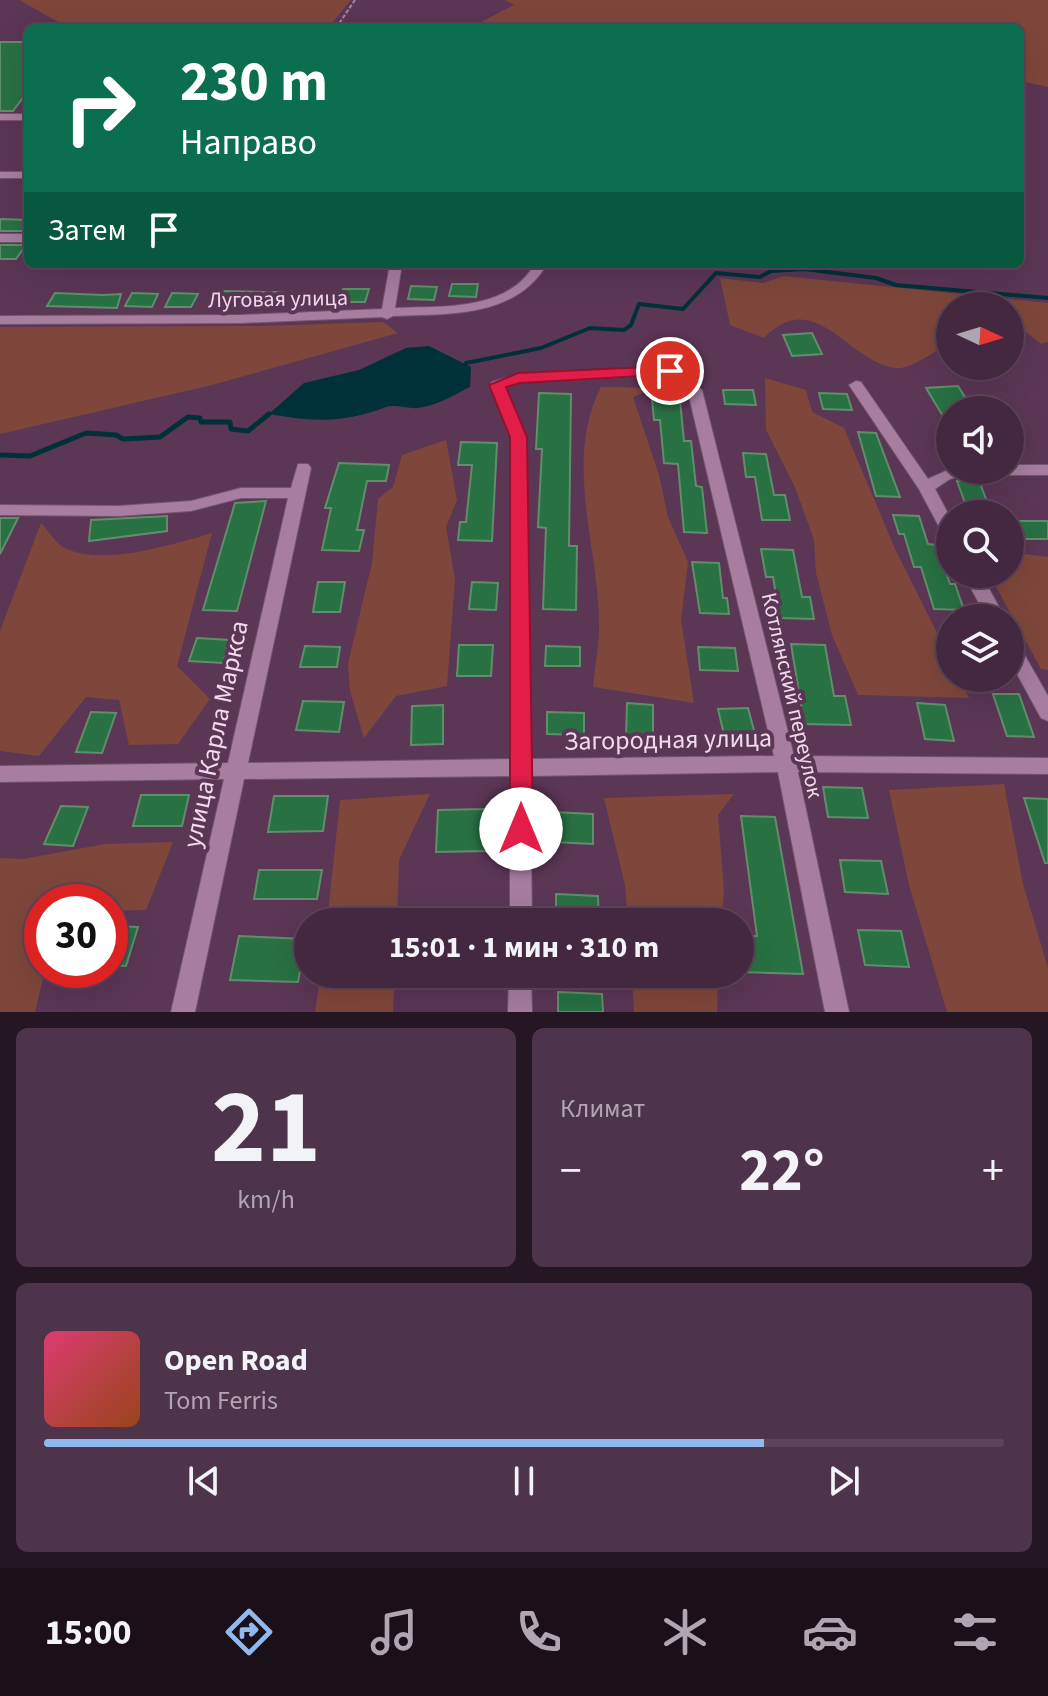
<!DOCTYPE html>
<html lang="ru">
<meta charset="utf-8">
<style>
:root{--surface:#442840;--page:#4e344b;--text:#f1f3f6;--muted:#afa6b1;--line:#5c4459;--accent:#90b9f0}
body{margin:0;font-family:"Source Sans 3",sans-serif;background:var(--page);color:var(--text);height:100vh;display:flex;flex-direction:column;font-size:30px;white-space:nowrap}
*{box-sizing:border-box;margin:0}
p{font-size:26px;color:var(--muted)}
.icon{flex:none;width:44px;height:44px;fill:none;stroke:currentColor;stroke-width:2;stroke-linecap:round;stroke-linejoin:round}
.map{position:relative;height:1012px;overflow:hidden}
.sheet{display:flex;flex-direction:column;gap:16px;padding:16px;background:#251623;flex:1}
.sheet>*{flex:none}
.hud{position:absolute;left:24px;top:24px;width:1000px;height:244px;border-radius:12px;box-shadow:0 8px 32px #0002,0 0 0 2px var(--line);background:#0b6e4f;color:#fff;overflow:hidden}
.needle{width:52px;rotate:94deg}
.fabs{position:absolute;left:936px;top:292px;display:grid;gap:16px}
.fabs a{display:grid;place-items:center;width:88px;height:88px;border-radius:50%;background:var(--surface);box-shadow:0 8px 32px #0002,0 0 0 2px var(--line);font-size:40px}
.speed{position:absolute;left:24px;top:884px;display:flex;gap:16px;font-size:40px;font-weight:700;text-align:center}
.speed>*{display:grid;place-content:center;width:104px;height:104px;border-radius:50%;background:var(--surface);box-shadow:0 8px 32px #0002,0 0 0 2px var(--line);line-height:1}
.speed .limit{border:12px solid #d22;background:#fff;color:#111}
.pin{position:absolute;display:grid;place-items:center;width:68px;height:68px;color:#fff;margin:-34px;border:4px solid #fff;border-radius:50%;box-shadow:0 2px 8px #0007}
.me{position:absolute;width:88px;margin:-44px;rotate:0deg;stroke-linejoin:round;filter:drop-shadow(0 0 6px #0008)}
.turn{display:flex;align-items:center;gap:28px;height:168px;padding:0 24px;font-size:36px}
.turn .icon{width:104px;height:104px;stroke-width:2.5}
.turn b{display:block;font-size:56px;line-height:68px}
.then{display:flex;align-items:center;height:76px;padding:0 24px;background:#0003;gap:16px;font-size:30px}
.big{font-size:60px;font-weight:700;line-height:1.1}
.sheet .widget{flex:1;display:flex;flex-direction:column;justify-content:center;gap:12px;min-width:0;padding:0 28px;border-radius:12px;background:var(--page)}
.sheet .dial{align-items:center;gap:0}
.dial b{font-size:104px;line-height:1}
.song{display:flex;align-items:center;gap:24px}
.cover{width:96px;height:96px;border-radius:12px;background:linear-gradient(135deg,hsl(340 70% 55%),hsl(20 70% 35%))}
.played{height:8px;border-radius:4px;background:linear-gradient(90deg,var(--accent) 75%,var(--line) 75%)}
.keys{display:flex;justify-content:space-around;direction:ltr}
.heat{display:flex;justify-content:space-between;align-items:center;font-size:44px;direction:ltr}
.sheet .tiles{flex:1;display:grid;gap:16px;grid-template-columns:1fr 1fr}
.widget:last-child{grid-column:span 2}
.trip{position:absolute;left:294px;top:908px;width:460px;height:80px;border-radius:40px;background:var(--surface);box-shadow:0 8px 32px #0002,0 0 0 2px var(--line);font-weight:700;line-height:80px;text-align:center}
.tab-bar{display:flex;height:128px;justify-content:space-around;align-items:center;background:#1b101a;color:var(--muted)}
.tab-bar .icon{width:56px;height:56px}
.tab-bar .active{color:var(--accent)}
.tab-bar b{font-size:36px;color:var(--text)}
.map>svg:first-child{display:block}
.green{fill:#7f473b}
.water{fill:#00313a}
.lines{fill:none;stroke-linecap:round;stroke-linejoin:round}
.stream-far1{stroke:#00313a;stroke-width:4}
.stream{stroke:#00313a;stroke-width:5}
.building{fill:#287143;stroke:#608e6d;stroke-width:2}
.minor-casing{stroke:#745570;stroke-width:2}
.path{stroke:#a587a0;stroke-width:2;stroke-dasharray:4 2;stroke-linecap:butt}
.minor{fill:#a77da0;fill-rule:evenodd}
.route{fill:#e11d48;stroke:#92132f;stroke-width:2}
.labels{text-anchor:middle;stroke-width:8;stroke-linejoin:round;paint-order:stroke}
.street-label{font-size:22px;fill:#f1daed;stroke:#5b3655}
.near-street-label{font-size:26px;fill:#f1daed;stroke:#5b3655}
</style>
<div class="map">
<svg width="1048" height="1012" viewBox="0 0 1048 1012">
<rect width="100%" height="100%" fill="#5b3655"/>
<path class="green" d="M19,0H351L328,28H69Z
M505,0H1048V87L1020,81V28H470L514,5Z
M784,276L1048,303V342L1041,344L1015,323L1010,324V306H950V343C936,350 910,371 894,368C846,360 815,286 764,338L730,325L720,278L763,283Z
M383,322L398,333L212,385L0,434V327L262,326Z
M765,378L806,390L812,412L844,428L896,551L950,659V678H959L969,698L858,695L832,635L816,573L814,540L795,487L766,430Z
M601,387L656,388L633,397L659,475L668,517L688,562L681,620L694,703L593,687C595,667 599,646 599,625C599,547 563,460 601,387Z
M446,440L457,500L446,527L455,579L447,686L396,696L364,738L350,691L348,663L372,563L378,499L393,487L402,455Z
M41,523C48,530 55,542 63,547C100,568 174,544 212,533L177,666L210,699L178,744L129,745L119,700L86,697L39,756L0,751V631Z
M1010,552L1048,557V670L1041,669L989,574H1010Z
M1004,784L1023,884L1048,968V1012H947L909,885L889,790Z
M430,794L399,860L397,922H327L340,800Z
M734,794L718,815L724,890L722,922H628L625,885L604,798Z
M173,842L146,910L110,911V902H42L45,970L35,1012H0V858L23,859L105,844Z
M321,974H395L393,1012H315Z
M632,974H718L717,1012H634Z"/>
<path class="water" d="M429,346L471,367L470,387C453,395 437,406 418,408C408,409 395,404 386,407C344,423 314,422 269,414L304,383L359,370L406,348Z"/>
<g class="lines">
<path class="stream-far1" d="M466,363L541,348L590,328L624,330L631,325L639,304L683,309L716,273L760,277L771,271L804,269L876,278L896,285L1048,298"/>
<path class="stream" d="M0,455L30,456L86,433L116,435L123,439L160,437L188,417L200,418L201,422H230L231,429L248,431L269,414"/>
</g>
<path class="building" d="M0,42H28V91L13,111H0Z
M0,219L28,220V231H0Z
M0,245H26L16,259H0Z
M452,284H478L476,297L449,296Z
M411,286L437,287L434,300L408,299Z
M343,289H369L365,302H339Z
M223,291L262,292H282L277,305L217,304Z
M55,293L103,295L121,294L117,308L47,306Z
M132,293L158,294L152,307L125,306Z
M172,293L198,294L191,307H165Z
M812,333L822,354L792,356L783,335Z
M958,386L973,410H950V428L926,388Z
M723,390H753L756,405L725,404Z
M539,393L571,394L569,546H577L576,610L543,609L546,528L538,527L542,449H536Z
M819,393L847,394L852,410L823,409Z
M652,399L680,400L684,441H691L696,486L702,487L707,533L684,532L678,464L664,463L660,420H654Z
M858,432L876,433L900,497L876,496Z
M461,442L497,443L492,541L458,540L460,522H466L472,465H458Z
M743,453L766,454L774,495H785L790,520H762L755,477H746Z
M339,463L389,465L386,481H367L357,530H364L359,551L322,550L331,508H325Z
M957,481H979L992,514H969Z
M266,501L237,611L203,610L235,503Z
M893,515L919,516L928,544L937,545L950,584H955L964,610L934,609L921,567H914L904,534H899Z
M167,516V531L89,541L91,520Z
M0,518H18L0,554Z
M1010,521H1048V539H1015Z
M761,549L793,550L802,597H810L814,619L780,618L773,577H766Z
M692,562L719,563L723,598H727L729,614L700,613Z
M318,582H345L340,612H313Z
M472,582L498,583L496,610L469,609Z
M197,638L230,640L223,663L189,661Z
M791,644L825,645L834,696H845L851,725L804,724Z
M459,645H493L491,676H457Z
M305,646L340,647L337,667H300Z
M546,646L580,647V666H545Z
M698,647L735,648L738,671L700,670Z
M993,694H1019L1034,737L1007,736Z
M303,701L344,702L339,732L296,730Z
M627,703L653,705V739L626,737Z
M917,703L945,705L954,741L925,739Z
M443,705V744L411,745L412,706Z
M748,708L756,738L725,739L718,709Z
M91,712L116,713L102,753L76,752Z
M547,712L584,713V735L547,734Z
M823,787L862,788L868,818L828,817Z
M141,795H189L182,826H133Z
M274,796H328L323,831L268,832Z
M1024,798L1048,799V863H1045Z
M61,806L88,807L73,846L44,844Z
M487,809V851L436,852L438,810Z
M553,812L593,814V844L553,842Z
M741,816L775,817L803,974L740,972V936H757Z
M840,860L881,861L888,894L845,892Z
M259,870H322L317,899H254Z
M556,894L598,896L599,922H556Z
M110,926L138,927L126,966L110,965Z
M858,930L901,931L909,967L865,965Z
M239,936L306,939L298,982L230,980Z
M558,992L602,994L603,1012H558Z"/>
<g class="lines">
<g class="minor-casing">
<path id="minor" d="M0,114H28V120H0Z
M0,172H28V178H0Z
M0,234H28V242H0Z
M390,264H402L395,308C442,306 507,312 535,264H547C516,318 447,314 393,316L387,319L382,317L241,323L0,324V316L241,315L382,309Z
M670,367L702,390L794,756L1048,758V774L798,772L849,1012H825L778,772L530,776L532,922H510V776L244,779L195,1012H171L224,779L0,782V766L228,763L288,498H241L191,511L118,516L0,515V505L118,506L191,501L241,488H291L298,464H308L311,468L248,763L510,759L512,437L490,385L492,382L518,374ZM667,375L688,392L774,756L530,759L526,437L505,387L519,382Z
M856,381L861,382L928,479L950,469L971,470L968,474L950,479L935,489L950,517V538L944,536L919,489L849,385Z
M1010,465H1048V475H1004L996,470H1010Z
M963,574H981L1005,618H987Z
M1010,638L1016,640L1048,696V721L1041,718L1010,661Z
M509,974H531L532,1012H508Z"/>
</g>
<path class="path" d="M336,28L355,0"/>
<use href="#minor" class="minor"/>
</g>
<path class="route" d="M670,366L676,367V374L520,383L506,387L527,437L533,829L530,836L521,839L513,836L510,829V437L489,385L518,373Z"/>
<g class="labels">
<g class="street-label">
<text transform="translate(278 298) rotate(-1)" y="8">Луговая улица</text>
<text transform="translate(793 695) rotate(77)" y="8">Котлянский переулок</text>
</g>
<g class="near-street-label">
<text transform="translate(215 734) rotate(-78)" y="9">улица Карла Маркса</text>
<text transform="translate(668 739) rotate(-1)" y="9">Загородная улица</text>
</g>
</g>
</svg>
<div class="fabs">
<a><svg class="needle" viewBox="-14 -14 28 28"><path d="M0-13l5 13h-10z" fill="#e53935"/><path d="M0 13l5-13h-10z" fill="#afa6b1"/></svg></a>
<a><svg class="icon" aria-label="sound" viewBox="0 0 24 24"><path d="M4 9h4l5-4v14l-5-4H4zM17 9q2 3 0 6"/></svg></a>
<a><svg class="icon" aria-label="search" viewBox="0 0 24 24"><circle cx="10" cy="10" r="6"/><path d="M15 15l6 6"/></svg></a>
<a><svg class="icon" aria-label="layers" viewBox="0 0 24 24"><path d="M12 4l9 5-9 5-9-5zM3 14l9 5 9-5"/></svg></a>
</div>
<div class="speed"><div class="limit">30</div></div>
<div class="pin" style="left:670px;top:371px;background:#d93025"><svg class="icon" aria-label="arrive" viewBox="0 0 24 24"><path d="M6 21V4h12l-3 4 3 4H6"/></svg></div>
<svg class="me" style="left:521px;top:829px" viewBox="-20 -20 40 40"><circle r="19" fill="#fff"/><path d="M0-13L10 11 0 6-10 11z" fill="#e11d48"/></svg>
<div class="trip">15:01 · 1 мин · 310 m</div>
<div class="hud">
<div class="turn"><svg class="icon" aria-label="right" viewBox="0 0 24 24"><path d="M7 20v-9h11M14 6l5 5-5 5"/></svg><div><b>230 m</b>Направо</div></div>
<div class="then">Затем<svg class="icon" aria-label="arrive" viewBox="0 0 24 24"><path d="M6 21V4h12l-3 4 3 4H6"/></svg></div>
</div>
</div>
<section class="sheet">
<div class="tiles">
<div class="widget dial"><b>21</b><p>km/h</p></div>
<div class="widget"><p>Климат</p>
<div class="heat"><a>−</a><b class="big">22°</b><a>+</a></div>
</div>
<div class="widget">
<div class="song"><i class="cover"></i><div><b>Open Road</b><p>Tom Ferris</p></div></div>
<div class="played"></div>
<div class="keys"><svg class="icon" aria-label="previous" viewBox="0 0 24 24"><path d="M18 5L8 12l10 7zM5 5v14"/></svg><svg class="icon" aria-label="pause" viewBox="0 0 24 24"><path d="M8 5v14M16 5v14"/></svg><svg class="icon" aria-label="next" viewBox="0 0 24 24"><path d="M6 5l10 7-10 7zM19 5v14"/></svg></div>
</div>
</div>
</section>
<nav class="tab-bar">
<b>15:00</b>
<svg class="icon active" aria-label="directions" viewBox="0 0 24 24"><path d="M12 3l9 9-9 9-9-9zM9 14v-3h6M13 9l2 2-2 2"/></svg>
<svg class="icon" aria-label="music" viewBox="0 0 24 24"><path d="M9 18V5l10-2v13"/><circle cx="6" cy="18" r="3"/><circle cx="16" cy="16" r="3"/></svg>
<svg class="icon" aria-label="phone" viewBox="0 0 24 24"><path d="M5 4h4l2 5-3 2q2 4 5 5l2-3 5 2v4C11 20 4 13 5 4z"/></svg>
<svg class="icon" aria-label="climate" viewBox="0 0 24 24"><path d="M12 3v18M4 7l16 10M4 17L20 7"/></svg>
<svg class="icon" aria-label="car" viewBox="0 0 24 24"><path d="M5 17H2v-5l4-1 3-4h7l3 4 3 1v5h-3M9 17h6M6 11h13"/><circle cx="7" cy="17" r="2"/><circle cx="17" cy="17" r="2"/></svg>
<svg class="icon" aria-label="filters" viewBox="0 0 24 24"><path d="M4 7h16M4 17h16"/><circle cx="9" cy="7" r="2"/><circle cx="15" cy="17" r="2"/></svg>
</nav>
